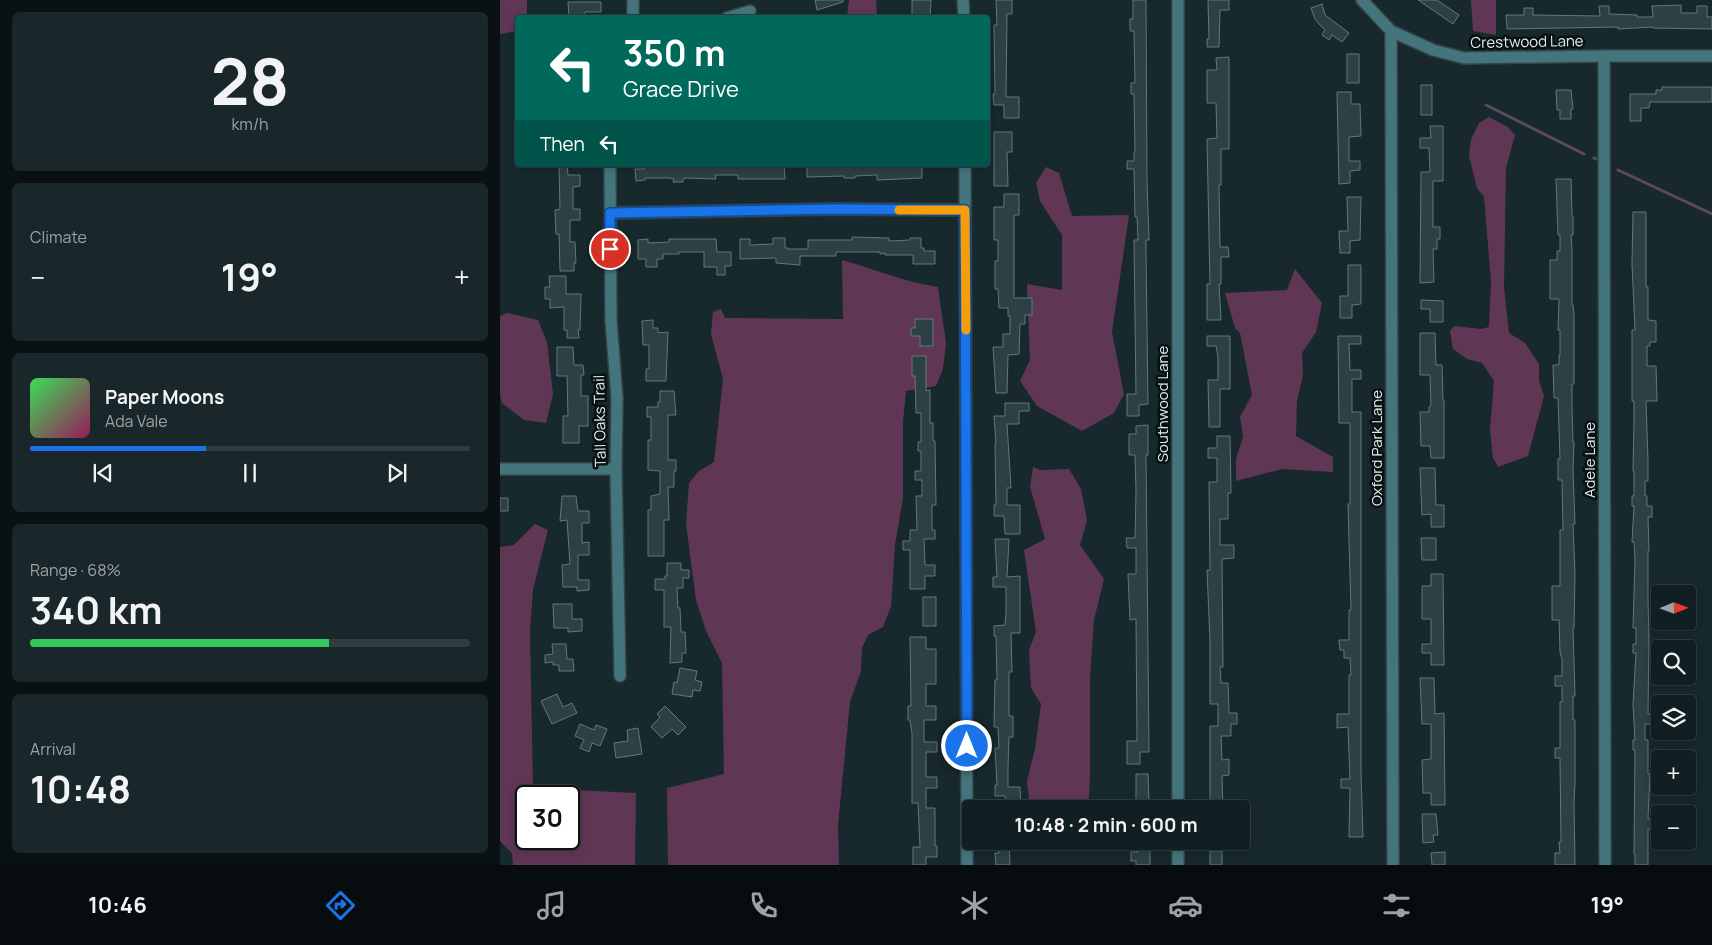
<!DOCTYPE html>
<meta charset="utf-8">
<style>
:root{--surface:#111f22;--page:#1a272a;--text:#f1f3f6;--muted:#9ca2a5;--line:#303d40;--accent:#1a73e8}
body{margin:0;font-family:Manrope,sans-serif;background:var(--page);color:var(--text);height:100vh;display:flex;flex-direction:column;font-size:19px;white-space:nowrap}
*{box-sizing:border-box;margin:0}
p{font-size:16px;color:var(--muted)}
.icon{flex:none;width:28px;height:28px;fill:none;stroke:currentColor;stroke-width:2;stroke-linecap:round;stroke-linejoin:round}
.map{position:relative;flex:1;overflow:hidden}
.sheet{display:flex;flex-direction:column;gap:12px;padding:12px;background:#091113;width:500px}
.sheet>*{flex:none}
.hud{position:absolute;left:15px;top:15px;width:475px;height:152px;border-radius:5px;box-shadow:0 2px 8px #0003,0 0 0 1px var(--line);background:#00695c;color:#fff;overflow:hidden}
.needle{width:32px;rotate:89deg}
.fabs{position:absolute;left:1151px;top:585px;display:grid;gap:10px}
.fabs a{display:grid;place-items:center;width:45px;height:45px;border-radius:5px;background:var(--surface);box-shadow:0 2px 8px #0003,0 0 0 1px var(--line);font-size:25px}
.speed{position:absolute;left:15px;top:785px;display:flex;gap:10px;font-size:25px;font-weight:700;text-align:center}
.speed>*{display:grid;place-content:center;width:65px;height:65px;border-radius:50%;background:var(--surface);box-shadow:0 2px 8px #0003,0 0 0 1px var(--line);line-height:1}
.speed .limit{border:2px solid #111;border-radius:8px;background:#fff;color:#111}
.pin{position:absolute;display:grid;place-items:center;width:42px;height:42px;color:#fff;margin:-21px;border:2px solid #fff;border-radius:50%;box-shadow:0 1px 5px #0007}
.me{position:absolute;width:55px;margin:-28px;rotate:0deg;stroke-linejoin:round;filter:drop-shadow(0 0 4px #0008)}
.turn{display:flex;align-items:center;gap:18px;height:105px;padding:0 25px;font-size:22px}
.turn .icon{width:65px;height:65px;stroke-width:2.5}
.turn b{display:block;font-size:35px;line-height:42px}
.then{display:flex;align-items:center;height:48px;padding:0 25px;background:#0003;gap:10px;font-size:19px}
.big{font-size:38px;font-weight:700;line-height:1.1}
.sheet .tile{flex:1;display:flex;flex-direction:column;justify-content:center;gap:8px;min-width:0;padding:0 18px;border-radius:8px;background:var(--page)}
.sheet .dial{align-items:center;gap:0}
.dial b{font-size:65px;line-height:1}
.song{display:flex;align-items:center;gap:15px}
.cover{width:60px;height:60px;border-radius:8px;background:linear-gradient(135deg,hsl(130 70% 55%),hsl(330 70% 35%))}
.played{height:5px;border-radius:2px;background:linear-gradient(90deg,var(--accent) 40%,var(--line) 40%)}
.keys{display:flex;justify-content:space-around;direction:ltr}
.heat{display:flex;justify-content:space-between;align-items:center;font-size:28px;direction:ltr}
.charge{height:8px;border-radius:4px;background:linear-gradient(90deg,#34c759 68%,var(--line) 0)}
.trip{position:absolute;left:462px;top:800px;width:288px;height:50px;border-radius:5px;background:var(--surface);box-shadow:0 2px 8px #0003,0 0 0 1px var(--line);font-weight:700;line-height:50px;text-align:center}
.menu{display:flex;height:80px;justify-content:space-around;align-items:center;background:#070c0e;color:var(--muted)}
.menu .icon{width:35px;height:35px}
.menu .selected{color:var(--accent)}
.menu b{font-size:22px;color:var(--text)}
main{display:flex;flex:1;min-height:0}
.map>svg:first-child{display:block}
.green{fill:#603655;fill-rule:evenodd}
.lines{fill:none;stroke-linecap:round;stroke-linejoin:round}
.stream{stroke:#5c485c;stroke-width:3}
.building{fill:#2d4043;stroke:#63787c}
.minor-casing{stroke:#334448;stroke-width:14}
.minor{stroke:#44757d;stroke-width:11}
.route-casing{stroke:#114b97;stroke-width:12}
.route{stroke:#1a73e8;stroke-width:9}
.slow{stroke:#f59e0b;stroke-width:9}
.labels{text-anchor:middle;stroke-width:5;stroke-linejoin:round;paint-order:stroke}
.street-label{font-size:15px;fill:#e0ecee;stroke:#081112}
</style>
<main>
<section class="sheet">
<div class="tile dial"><b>28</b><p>km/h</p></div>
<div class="tile"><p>Climate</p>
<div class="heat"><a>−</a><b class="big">19°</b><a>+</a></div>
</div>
<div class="tile">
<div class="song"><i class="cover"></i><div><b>Paper Moons</b><p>Ada Vale</p></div></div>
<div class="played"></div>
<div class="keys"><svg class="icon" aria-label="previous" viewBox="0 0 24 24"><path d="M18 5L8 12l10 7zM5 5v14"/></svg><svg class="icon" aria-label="pause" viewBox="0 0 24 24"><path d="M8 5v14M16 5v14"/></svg><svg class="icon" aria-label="next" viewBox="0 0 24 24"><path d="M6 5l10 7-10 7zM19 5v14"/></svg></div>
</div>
<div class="tile"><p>Range · 68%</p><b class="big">340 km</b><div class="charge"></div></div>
<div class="tile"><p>Arrival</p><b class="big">10:48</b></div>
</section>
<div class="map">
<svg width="1212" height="865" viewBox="0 0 1212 865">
<rect width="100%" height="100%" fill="#17292d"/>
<path class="green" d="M0,0H27V17L18,18L17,31L0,34Z
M349,0H376L377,17H347Z
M971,0H996V35L973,31Z
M989,117L1008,127L1015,135L1006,168L1004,287L1009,333L1025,343L1039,364V380L1044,396L1028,456L998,467L993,458L990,430L994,381L982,363L967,359L953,349L950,331L954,326L981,329L989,327L991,281L984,197L977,188L969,156L971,140L979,123Z
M546,167L559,173L572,216L629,215L612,332L624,394L614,413L582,431L537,406L520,381L530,360L527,284L562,290V235L540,201L536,183Z
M342,260C374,269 405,282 438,287L446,343L443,369L436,386L406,391L403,422V498L395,544L391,606L383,627L368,635L362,648L361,671L350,702L338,825L339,865H168L167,788L224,774L222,663L206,631L196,600L186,524L189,483L199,471L214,462L223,379L211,334L213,312L221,309L225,318L343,319Z
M795,269L822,303L816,332L802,353L803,375L797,401L796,436L833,457V472L782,469L736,481V459L743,437L740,417L752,395L740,333L735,328L725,293L787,290Z
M8,313L38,320L47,342L53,394L46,423L24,420L2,403L0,395V316Z
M533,467L540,470L569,469L581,489L587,520L580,545L604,579L594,620L590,680V778L588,809H530L527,781L535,749L541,704L531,688L529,650L536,632L524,550L545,539L530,487Z
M35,524L48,530L33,590L30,631L33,788L136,793L135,865H13L12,853L0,841V547L14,545ZM26,796H69V839H26Z"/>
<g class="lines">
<path class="stream" d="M986,105L1084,154
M1094,158L1096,159
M1118,170L1212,214"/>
</g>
<path class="building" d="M315,0H343V2L317,10Z
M412,0H431L430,18H412Z
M496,0H512V14H507L506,97H519V118H504V105H494L493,94H495L494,25H497Z
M633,0H646L647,182L649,240H646V252L648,404L639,405V416H627V394H636L634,240H638L637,217H635L634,169H627V161H634V152H635L634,94H631V83H635L634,31H630V19H633Z
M708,0H729V10H720L719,47H707V39H709Z
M918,0H937L959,15L953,24Z
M68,2H101V12H85L83,18H69Z
M822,4L825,15L849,33L842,42L832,35L829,40L822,35L825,30L819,24L815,19L811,8Z
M1181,5V13H1197V6H1207V17H1212V29L1153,28V27L1118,29V27L1007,29L1006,15H1024V8H1033V15L1100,16L1099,6H1109V14L1137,15V17H1153L1152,6Z
M847,54H859V83H847Z
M729,57V149H721V185H719L720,247H728L729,257H721V284H719L721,320H707V284H710L707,139L717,138L716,103H707V70H717L716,58Z
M921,85H932V115H921Z
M1162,87H1212V102H1150L1149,108H1141V121H1130V94H1156V90H1162Z
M1056,90H1071L1073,109H1071V119H1060V110H1057Z
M837,92H851V104H860L861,136L849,137V161H860V170L850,171V183L839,184Z
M930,126H943V181H933V227H940V239H937V249H933L934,282L920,283L921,172H930L929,148H920V138H931Z
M494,132H512V152H507L508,186H494Z
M59,165H67L68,175H80V186L73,187V209H80V220H70V242H75L76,263H74V271H60L59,234H56L55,210L60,209Z
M150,165H186V166L284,165L285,179H238V175H215L216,179L186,178L183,179V182H173L174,179L169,178H145V180L136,181L135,169H144V166Z
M307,165H422V178L377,180V175L355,176V178H344V176L307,177Z
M1056,179H1071L1072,216H1073V235H1071L1072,250V305H1073L1074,314V384H1072V407L1073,442H1074L1073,470L1075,524H1073L1075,574L1074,628H1073L1075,696H1073V720H1075V783L1074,802L1075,865H1055V853H1060L1059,842H1061L1060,758H1055V748H1060V702H1062V686H1055V676H1062V660L1060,652L1059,620H1052V586H1060V530H1063L1062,480H1058V459H1060L1058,398H1054L1053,365H1059V355H1060V330H1058L1059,299H1050V260H1057V251H1060V235H1058Z
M504,194H519V215H514V298H532V315H525V324H520L519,354L508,355L507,393H496L493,347H503V334H510V316H508V308H499L498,289H495V261H498V240H494V207H504Z
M847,197H861L860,240L850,241V253H840L839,231H848Z
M1133,212H1146V287H1148V320L1156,321V342H1150V346H1147V366H1156L1157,401H1146L1148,461V481H1145V496H1147V506H1152V517H1148L1149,551H1148V601L1149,636L1148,714H1152V724H1145V740H1148V774H1150L1148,819H1153V829H1148V865H1135V854H1134L1135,750H1133V740H1135L1133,704L1136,653H1133V644H1136V628H1133L1135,560L1134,542H1132L1134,506H1132V496H1134V471H1133L1134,422V401H1132V330H1135L1132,264Z
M352,237L389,238V241L410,240V238H421V248H424V251H435V264H413V255H385V253L380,254V252H336V256H300V265L276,263V258L240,259V239H250V245L273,244V238H285V248H288V249H308V240H352Z
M148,239V243L169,242V239H216L217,252H231V266H225V275H217V267H204V252H179V254H163V259H157V267H146V259H138V240Z
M848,265H861V304L852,305V318H840V296H848Z
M49,276H66V294H81L80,330H78L79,338H67V330H64V307L50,308V299H45V287H50Z
M921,300L943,301V322H930V309H921Z
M415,319H433V346H420V336H411V328H415Z
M153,320V328H158V333L168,332L166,381H146V369H149V345H143L142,321Z
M920,333H935L936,365H942L943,400H944V458H931L930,446H921L920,412H929V407L931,406L930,375H920Z
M707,336H730V389H720V427H709L708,380H718V357L716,346H707Z
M838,336H861V344H849L850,370H861V379H852V412H861V774L863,837H849L850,788H841V779H850L848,727L837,728V714H849V675H851L850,658H844V650H840L839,640H849V610H851L848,504H850V423H839Z
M57,347H73L74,365H83L84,375H81V396H88V426H79V443H63V416H68L67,376H57Z
M412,356H426V391L430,390V423H433V441H435L436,505H432V530H435V539H424L425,565H435V576H425V589H410V550H403V541H410V530H417L416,496H422V480H415V471H421V451H418V442H421V413H416L415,376H412Z
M160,391H174L176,415H168V460H176V471H174V487H168L169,520H164V556H148V510H151V496L160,494V471L148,470V440H151V417H147V407H158V402H160Z
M505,403H529V411H519V424H507L511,488H507V505H520V534H505L504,516H494V505H496L495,444H496L494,416H505Z
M648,425V455H646L649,752H640V764H627V741H637L636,619L630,620L628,574H636V548H627L626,538H635L636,490L635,455H629V434H636V426Z
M717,436H730L731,493H728V519H720V545H734V558L722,559L723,667H720L721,683H728L729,713H737V724H731V736H721L722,760L729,759V775L722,776L723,809H710V726H718V704H710V641L707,570H710L709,482H717V458H708V448H717Z
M920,468H935L936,505H944V527H931V514L922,515Z
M62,496H76L78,511H89V523H82V543L89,542V555H78V580H89V590L77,591V587H63L62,565L70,564L67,520L60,521Z
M0,498H8V511H0Z
M921,538H936V560H922Z
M495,539H509L507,577L520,576V633H511L512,672H509V716H513V737H509L508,767V787H520L521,809H507L505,796H495V785H497L495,748H499L498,727H494L495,680H497L496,636H494V626L505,625L506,612V587H493V577H497Z
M167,563H181V570H189V578H183V588H177L178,608H180L181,632H185L186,653H182V662L170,663L171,627H164V590H155V579H165V576H167Z
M931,574H943L944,665H931V653H922V644H931V619H922V586H931Z
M423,597H436V626H423Z
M53,604H72V619H82V631L68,632V628H54Z
M410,637H426V649H436V684H426V706H436V720H424V742H437V752H426V777H437V788H426V808H435V846H437V857H426V865H413V847H420L418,803H412V734L410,720H408V706H411Z
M52,644H66L67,659H73L74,671H59V665H53V662L45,663V655L53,654Z
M180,668L197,671L195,680L202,682L200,691L193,690L192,697L172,694L174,682L177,683Z
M920,678H934L935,714L944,713L945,805H931V793H923L922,760L931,759V724H922Z
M57,694L63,707L72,703L77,713L52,724L41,701Z
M165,706L186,727L178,735L172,729L162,738L151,727L160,717L157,714Z
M80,724L94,730L96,725L107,729L100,746L92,743L89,752L80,748L84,740L75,736Z
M138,728L142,754L116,758L114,743L128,741L127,730Z
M636,774H648L649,803H636Z
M922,814H936L938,835H933L934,842L923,843Z
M499,841H509L510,865H496L495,853H499Z
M638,845H650V865H636V861H631V852H638Z
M710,851H722V865H710Z
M945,852V865H932L931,853Z"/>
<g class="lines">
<g class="minor-casing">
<path id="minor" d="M133,0V18
M463,0L464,18
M678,0V809
M862,0L891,31L933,50L964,58L1104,56H1212
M227,18L250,11
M891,31L893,865
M1104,56L1105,865
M110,165L111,321L117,398L116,469L120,676
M465,165L467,865
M110,213L335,209L465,210
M0,469H116
M678,841V865"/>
</g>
<use href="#minor" class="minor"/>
</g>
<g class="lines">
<g class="route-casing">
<path id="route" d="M110,249V213L335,209L465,210L467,746"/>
</g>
<use href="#route" class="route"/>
<path class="slow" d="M399,210H465L466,330"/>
</g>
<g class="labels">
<g class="street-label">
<text transform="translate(1027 42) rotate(-1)" y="5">Crestwood Lane</text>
<text transform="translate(663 404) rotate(-90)" y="5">Southwood Lane</text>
<text transform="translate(100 421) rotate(-91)" y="5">Tall Oaks Trail</text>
<text transform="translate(877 448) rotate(-90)" y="5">Oxford Park Lane</text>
<text transform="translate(1090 460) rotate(-90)" y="5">Adele Lane</text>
</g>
</g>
</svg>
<div class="fabs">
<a><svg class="needle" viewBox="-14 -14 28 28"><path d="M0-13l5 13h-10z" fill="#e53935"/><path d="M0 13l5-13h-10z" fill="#9ca2a5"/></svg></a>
<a><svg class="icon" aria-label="search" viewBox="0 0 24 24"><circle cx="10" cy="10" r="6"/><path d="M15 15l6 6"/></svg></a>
<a><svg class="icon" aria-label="layers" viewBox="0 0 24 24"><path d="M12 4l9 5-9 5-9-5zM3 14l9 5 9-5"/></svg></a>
<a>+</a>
<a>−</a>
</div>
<div class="speed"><div class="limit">30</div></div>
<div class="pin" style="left:110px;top:249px;background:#d93025"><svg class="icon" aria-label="arrive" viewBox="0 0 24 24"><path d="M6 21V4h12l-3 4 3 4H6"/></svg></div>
<svg class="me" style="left:467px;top:746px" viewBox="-20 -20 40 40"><circle r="17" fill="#1a73e8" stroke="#fff" stroke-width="3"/><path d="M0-11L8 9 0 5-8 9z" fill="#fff"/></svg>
<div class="trip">10:48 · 2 min · 600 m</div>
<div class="hud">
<div class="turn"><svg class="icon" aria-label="left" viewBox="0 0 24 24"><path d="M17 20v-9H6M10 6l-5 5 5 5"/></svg><div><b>350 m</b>Grace Drive</div></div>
<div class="then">Then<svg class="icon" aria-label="left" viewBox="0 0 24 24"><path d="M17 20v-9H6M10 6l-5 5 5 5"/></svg></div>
</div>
</div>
</main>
<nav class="menu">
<b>10:46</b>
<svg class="icon selected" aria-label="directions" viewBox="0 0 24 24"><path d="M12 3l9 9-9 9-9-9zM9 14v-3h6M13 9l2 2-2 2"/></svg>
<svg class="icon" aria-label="music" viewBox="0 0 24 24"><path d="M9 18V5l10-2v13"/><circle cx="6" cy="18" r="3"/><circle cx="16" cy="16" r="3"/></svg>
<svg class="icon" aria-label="phone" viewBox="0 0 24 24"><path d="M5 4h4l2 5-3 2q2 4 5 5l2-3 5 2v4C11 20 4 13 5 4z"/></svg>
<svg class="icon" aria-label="climate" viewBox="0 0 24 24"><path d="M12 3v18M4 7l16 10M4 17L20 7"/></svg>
<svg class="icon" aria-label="car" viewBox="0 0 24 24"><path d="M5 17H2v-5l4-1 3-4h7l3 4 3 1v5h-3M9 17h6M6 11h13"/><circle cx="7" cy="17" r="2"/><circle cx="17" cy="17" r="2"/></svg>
<svg class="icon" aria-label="filters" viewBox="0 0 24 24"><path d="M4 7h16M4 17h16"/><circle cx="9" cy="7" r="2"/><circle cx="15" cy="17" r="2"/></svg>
<b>19°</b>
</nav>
